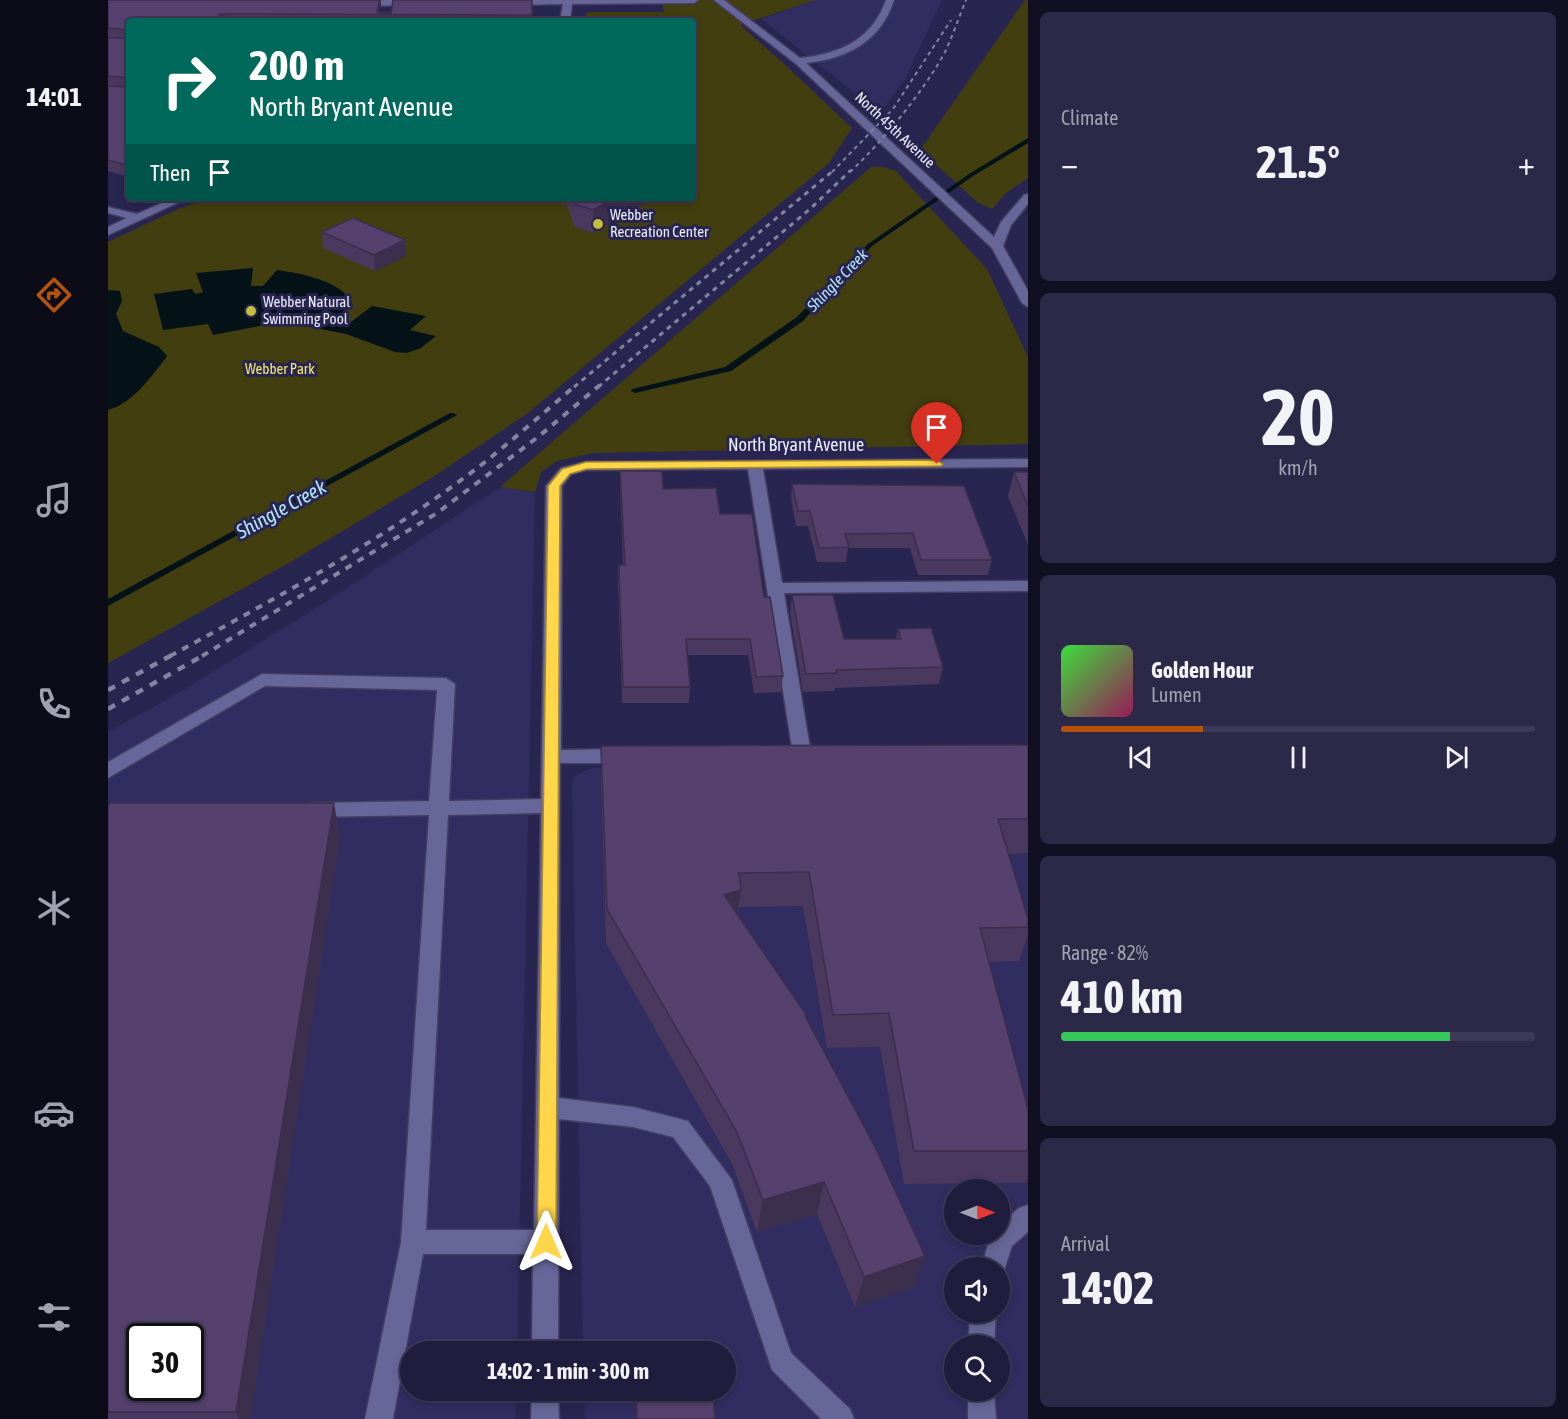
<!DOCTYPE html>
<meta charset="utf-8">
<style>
:root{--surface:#1f1c3d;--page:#2c2948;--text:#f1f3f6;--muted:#a1a1b0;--line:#3c3a57;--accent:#b45309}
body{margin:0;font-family:"Asap Condensed",sans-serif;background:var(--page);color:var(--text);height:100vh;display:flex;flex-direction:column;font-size:22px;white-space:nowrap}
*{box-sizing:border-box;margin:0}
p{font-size:20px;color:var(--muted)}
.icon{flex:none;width:33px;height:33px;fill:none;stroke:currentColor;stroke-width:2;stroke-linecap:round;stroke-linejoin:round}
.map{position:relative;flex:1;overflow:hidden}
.sheet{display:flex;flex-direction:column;gap:12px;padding:12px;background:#110f22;width:540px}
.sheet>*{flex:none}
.guide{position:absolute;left:18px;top:18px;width:570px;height:183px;border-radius:6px;box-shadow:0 3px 9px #0003,0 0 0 2px var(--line);background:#00695c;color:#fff;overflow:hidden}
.needle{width:39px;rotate:90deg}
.controls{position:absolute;left:836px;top:1179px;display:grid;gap:12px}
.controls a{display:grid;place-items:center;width:66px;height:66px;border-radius:50%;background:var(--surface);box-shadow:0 3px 9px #0003,0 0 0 2px var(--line);font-size:30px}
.speed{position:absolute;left:18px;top:1323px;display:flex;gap:12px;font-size:30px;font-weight:700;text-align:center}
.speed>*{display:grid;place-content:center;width:78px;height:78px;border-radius:50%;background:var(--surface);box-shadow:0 3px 9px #0003,0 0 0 2px var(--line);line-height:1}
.speed .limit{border:3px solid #111;border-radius:9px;background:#fff;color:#111}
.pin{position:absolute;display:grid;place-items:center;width:51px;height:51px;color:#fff;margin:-62px -26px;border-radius:50% 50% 50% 0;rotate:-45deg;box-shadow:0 0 6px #0007}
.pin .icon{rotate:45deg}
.me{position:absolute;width:66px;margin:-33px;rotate:0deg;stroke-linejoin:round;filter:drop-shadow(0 0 4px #0008)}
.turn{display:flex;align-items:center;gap:21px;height:126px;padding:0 24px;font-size:27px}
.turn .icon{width:78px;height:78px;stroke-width:2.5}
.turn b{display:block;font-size:42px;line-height:51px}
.then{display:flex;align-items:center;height:57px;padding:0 24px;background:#0003;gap:12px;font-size:22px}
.big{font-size:45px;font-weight:700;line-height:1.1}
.sheet .widget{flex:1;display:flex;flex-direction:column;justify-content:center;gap:9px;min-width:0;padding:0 21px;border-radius:9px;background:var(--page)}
.sheet .dial{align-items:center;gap:0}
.dial b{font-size:78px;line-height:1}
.song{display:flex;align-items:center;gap:18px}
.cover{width:72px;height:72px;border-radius:9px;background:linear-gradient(135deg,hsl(120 70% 55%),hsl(330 70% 35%))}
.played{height:6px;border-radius:3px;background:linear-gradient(90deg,var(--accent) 30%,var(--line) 30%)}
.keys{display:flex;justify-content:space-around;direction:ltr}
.heat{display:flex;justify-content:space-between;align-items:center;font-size:33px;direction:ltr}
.charge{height:9px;border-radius:4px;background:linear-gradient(90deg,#34c759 82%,var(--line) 0)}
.trip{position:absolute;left:292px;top:1341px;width:336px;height:60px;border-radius:30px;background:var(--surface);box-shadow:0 3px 9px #0003,0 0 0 2px var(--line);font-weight:700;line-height:60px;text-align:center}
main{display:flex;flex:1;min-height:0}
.tab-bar{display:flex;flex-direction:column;width:108px;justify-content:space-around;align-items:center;background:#0c0b18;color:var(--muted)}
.tab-bar .icon{width:42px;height:42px}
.tab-bar .on{color:var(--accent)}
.tab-bar b{font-size:27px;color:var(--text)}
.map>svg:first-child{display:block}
.built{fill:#312d60;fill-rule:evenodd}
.green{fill:#423e10}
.water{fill:#051319}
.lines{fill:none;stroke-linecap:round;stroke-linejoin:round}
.stream{fill:#051319;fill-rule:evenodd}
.minor-casing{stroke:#433d61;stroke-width:3}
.minor{fill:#676698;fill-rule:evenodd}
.rail-far3{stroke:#8583a2;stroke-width:2;stroke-dasharray:4 4;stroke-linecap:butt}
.rail-far2{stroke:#8583a2;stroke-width:3;stroke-dasharray:5 5;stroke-linecap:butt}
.rail-far1{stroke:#8583a2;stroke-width:4;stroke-dasharray:7 7;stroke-linecap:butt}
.rail{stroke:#8583a2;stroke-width:4.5;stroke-dasharray:8 8;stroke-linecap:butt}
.wall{fill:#4a385f}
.shaded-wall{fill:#3c2e4d}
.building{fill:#56416e;stroke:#3c2e4d;stroke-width:1.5;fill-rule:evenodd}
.route{fill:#ffd54a;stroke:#a68a30;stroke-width:1.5}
.poi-dot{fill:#c6bc3c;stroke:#292551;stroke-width:2}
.labels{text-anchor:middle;stroke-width:6;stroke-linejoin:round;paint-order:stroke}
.far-street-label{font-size:15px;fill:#ecedfe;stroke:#292551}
.far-poi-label{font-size:15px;fill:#ecedfe;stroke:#292551;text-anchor:start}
.far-park-label{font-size:15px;fill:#f2e76a;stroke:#292551}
.far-water-label{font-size:16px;font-style:italic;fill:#b4e6fa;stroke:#292551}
.street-label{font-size:18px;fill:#ecedfe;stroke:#292551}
.water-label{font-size:20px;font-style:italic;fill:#b4e6fa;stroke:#292551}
</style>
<main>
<nav class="tab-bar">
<b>14:01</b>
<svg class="icon on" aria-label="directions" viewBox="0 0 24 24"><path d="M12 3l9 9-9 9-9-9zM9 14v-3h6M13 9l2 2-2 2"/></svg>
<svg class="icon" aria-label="music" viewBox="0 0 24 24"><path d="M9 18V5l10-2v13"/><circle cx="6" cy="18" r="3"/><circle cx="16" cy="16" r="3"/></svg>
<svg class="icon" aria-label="phone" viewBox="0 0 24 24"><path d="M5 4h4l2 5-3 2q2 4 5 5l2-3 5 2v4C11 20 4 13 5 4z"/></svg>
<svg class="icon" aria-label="climate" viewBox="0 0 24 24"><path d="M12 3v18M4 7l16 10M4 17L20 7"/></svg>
<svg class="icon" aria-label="car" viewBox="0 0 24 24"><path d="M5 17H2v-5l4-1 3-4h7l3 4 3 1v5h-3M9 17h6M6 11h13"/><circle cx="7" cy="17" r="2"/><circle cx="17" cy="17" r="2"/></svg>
<svg class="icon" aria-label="filters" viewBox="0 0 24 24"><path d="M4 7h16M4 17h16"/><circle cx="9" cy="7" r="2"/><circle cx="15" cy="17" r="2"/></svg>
</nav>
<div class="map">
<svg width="920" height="1419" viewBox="0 0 920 1419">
<rect width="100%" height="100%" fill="#292551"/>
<path class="built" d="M707,0H834L797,79L772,113L653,19Z
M392,487L427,492L409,1351L303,1352V1390L408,1391L407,1419H0V732L72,692L221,600ZM32,1336H82V1388H32Z
M920,762V1419H477L476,1391L618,1390V1352L475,1351L464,787L466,776L484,768ZM846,1190H891V1234H846ZM846,1268H891V1312H846ZM846,1346H891V1390H846Z"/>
<path class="green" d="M553,0H707L632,25L674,62L744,128L721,163L420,413L325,477L181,563L0,663V242L70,209L102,198H585V21H474L480,12H556Z
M917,0H920V178L898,193L884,209L869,202L812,150Z
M763,167H775L788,171L879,269L920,357V444L485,453L449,461L433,472L427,492L392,487Z"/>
<path class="water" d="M145,268L143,286H155L169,270C191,273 236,281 244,304L229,318L243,322L264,306L318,316L302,330L328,336L313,348L299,353L287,352L238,334L187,324H162L105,335L100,324L55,330L46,294L84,289L87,294L95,292L88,273Z
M0,290L12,291L14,301L8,314L15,331L51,347L59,356C45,375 24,404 0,410Z"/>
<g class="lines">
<path class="stream" d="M920,138V143L865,176L764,246L695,321L623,371L527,393L523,391L524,389L617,367L689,317L760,244L861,174Z
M342,413H345L349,415L0,606V599Z"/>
<g class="minor-casing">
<path id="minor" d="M310,0V4L307,5L248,6L244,3L248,0Z
M398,0H590L586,3L464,4L462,21H452L455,4L401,5L398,4Z
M606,0H616L692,58C731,54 764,40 778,0H786C773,41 739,59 698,63L886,237L893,222L916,195L920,194V204L903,225L895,246L920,291V307L914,303L884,248L687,63Z
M65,198H80L0,235V227L19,218L0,213V207L29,214Z
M920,459V467L655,469L674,583L920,581V591L676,593L703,754L701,759H687L685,754L640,469L478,470L463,474L454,486L453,750L515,749L522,751L524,756L522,761L515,763H452L451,1098L525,1107L580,1121L624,1180L683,1353L742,1409L746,1419H713L664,1370L602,1186L565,1137L525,1127L451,1119L450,1352H424L425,1254H315L285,1419H257L293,1242L321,815L203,817L196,815L193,810L196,805L203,803L321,801L329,690L157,686L0,778V762L154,674L338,678L347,684L341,801L433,799L438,486L453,468L478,462ZM433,813L426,1230H318L340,815Z
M920,1205V1232L904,1246L894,1277L891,1278V1268H873L883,1234H891V1225L911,1208Z
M862,1312H888L886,1346H860Z
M424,1390H450L451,1419H423Z
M860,1390H886L888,1419H860Z"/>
</g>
<use href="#minor" class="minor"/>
<path class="rail-far3" d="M724,172L785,109L843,20
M742,172C774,142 816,91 837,52C845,35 851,17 858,0"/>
<path class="rail-far2" d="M466,387L726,170
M490,387L702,209L743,170"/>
<path class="rail-far1" d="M62,656C169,598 280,537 377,462C408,437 438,411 468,385
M94,656L329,513L430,437L492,385"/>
<path class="rail" d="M0,690L64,655
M0,709L96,655"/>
</g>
<path class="wall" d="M0,0H273V6L271,13L424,0V21H21V177L0,171Z
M458,198H547L485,233L467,227L458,203Z
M214,232L297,240L298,256L267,271L215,248Z
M512,471L555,489L612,514L656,597L675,676L673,692L646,693L640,655H579L582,687L581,703H514L510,581L511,565H515L512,486Z
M906,472H920V545L900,496Z
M684,484L884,560L880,575H810L802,548H740L738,562H709L700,526H688L683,499Z
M684,595L736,639H788L790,629L835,667L831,684L727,688L726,691L695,692L682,612Z
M920,745V853L900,854L920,919V935L911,961L881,962L920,1109V1177L918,1183L796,1184L772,1047L719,1048L695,906L631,907L630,915L699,1016L698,1019L807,1287L747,1307L709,1214L649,1232L624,1164L498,943L493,780V746Z
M0,807L232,837L142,1419H0Z
M527,1390H605L607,1419H528Z"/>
<path class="shaded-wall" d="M272,0H273V6L271,14L269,11Z
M507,198H547L485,233V210Z
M297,240L298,256L267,271L266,255Z
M226,803L232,837L142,1419H131L128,1412Z
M633,890L628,924L616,895Z
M716,1182L709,1214L649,1232L655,1200Z
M817,1256L807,1287L747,1307L756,1277Z"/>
<path class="building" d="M0,0H272L269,11L271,13H283L285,0H424V15L110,14L131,21H21V30L0,28Z
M21,31V78L0,76V38H19Z
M21,79V166L0,160V86L19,87Z
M465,198H507L485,210L467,204Z
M245,218L297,240L266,255L214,232Z
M512,471H554L555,489L608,488L612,514H644L656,597H662L675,676L648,677L642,639H578L582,687H515L511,565H517Z
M906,472H920V506Z
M684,484L856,486L884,560H813L805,533L737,534L741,547L711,548L702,511H690Z
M684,595H725L736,639H793L790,629L823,628L835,667L728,670L729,673L698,674Z
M920,745V819H890L920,919V927L872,928L920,1109V1151H806L781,1013L725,1015L701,872L631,873L633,890L616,895L699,1016H697L767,1147L817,1256L756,1277L716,1182L655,1200L629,1132L499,909L493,746Z
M2,803H226L128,1412H0V807ZM32,1336H82V1388H32Z
M528,1390H605L607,1419H529Z"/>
<path class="route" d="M829,460L835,464L833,466L479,469L462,474L452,486L448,1242L445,1249L438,1251L432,1249L429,1242L440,486L454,469L478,462Z"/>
<g class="poi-dot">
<circle cx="490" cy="224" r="6"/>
<circle cx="143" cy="311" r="6"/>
</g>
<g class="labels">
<g class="far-street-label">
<text transform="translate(787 130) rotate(43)" y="5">North 45th Avenue</text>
</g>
<g class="far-poi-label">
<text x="502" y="220">Webber<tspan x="502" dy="17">Recreation Center</tspan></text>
<text x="155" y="307">Webber Natural<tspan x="155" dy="17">Swimming Pool</tspan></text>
</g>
<g class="far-park-label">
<text x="172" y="374">Webber Park</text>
</g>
<g class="far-water-label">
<text transform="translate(729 280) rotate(-46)" y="6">Shingle Creek</text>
</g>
<g class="street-label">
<text x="688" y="451">North Bryant Avenue</text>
</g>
<g class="water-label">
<text transform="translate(173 509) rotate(-29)" y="7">Shingle Creek</text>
</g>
</g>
</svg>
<div class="controls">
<a><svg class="needle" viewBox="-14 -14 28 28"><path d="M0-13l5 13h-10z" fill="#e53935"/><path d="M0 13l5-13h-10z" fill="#a1a1b0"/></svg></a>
<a><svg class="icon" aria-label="sound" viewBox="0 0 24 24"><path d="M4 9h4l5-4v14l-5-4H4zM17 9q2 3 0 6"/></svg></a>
<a><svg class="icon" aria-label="search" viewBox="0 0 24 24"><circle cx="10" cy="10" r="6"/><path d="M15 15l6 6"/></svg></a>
</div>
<div class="speed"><div class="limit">30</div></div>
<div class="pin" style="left:829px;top:464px;background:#d93025"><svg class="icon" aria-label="arrive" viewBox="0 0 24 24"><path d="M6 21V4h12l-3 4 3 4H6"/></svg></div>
<svg class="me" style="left:438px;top:1242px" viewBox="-20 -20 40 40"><path d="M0-17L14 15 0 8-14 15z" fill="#ffd54a" stroke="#fff" stroke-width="4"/></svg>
<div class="trip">14:02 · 1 min · 300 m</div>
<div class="guide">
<div class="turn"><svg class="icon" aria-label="right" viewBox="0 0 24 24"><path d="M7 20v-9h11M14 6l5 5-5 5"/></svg><div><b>200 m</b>North Bryant Avenue</div></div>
<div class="then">Then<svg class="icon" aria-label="arrive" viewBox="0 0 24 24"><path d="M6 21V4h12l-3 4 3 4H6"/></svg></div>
</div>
</div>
<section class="sheet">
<div class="widget"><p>Climate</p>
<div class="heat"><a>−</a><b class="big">21.5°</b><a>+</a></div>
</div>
<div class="widget dial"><b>20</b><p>km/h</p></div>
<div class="widget">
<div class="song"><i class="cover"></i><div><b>Golden Hour</b><p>Lumen</p></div></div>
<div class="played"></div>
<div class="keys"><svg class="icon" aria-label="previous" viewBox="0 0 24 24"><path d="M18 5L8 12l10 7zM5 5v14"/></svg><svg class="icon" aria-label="pause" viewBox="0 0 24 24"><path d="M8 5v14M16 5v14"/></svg><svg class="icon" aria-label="next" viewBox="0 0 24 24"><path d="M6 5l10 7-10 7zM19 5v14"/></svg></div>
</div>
<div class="widget"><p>Range · 82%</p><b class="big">410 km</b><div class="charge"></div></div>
<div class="widget"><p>Arrival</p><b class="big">14:02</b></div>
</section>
</main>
